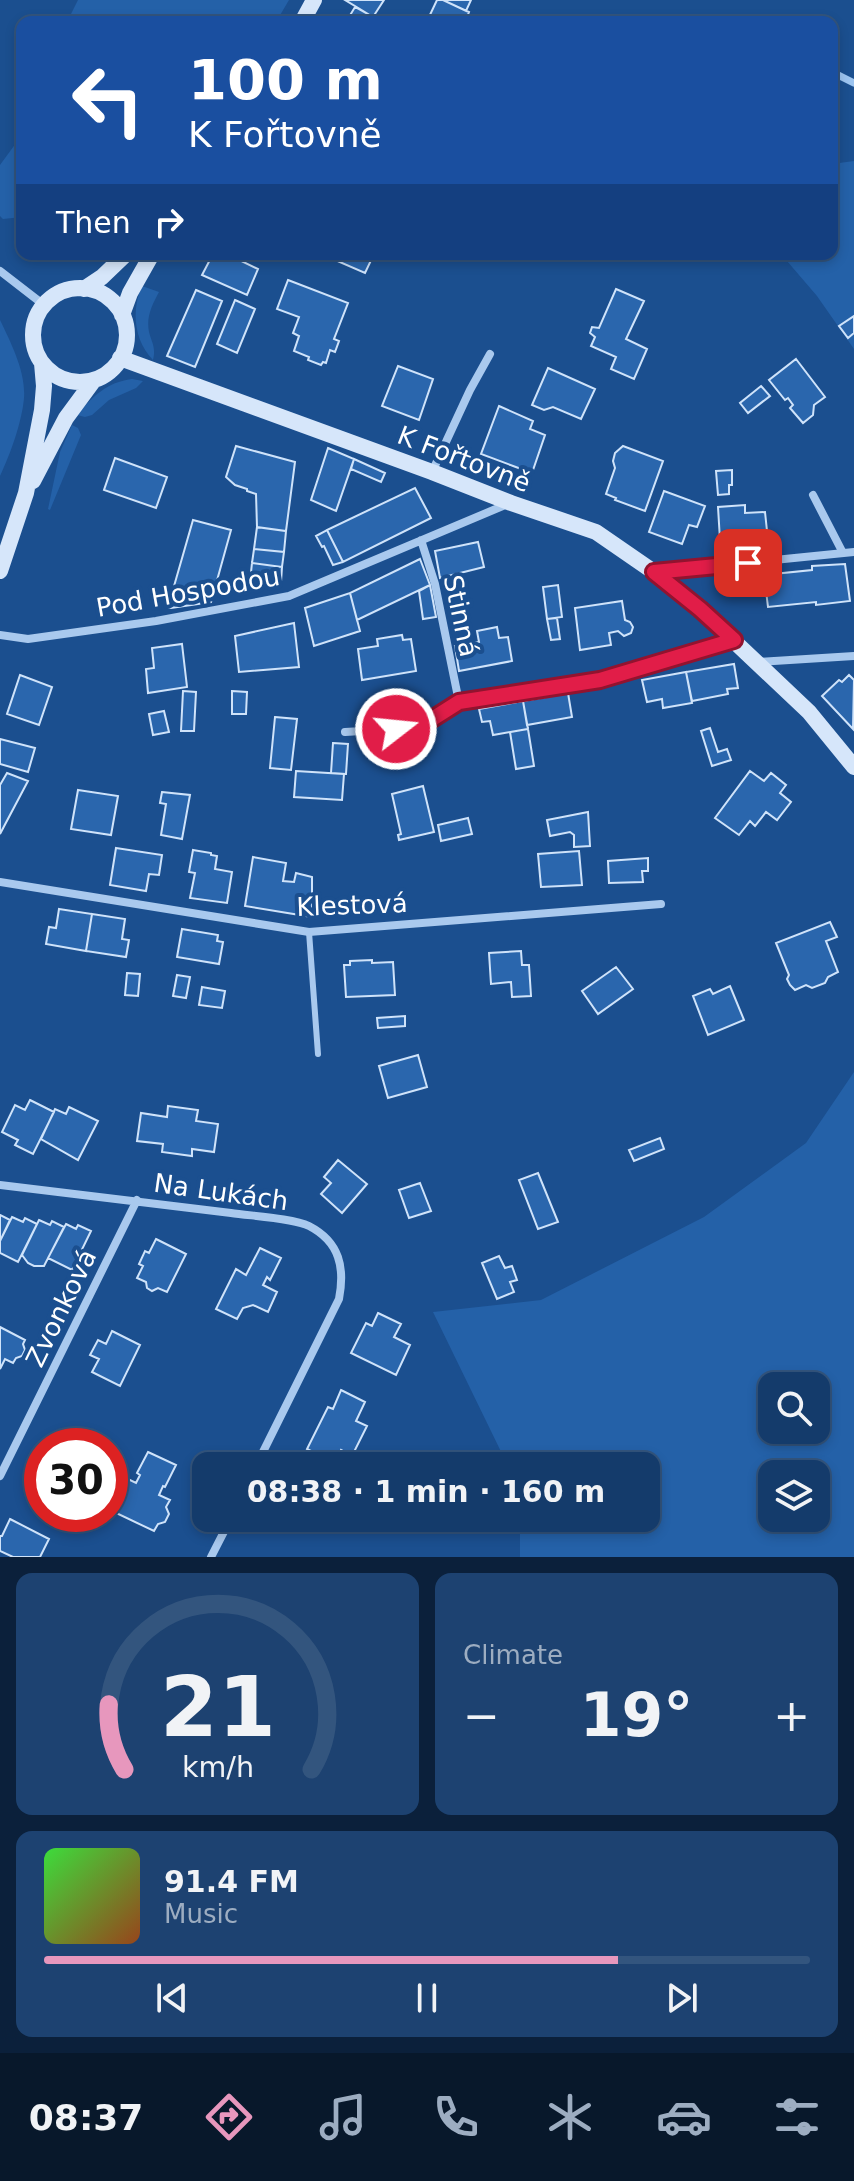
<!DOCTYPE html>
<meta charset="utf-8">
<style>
:root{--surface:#143b6b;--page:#1d4271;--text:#f1f3f6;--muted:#9dadc1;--line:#33557e;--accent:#e797bd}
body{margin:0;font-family:"DejaVu Sans",sans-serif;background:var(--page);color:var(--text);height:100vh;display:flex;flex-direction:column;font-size:30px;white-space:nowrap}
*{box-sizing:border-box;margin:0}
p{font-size:26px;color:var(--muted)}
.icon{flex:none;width:44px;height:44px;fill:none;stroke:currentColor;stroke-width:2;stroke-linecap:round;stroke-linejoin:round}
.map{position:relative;height:1557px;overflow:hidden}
.panel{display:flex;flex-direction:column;gap:16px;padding:16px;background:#0b203b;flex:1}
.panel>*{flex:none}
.top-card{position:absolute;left:16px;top:16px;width:822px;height:244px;border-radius:16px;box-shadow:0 4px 12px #0003,0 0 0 2px var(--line);background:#1a4fa0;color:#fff;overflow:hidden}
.controls{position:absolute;left:758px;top:1372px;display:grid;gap:16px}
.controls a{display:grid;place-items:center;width:72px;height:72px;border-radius:16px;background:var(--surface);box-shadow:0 4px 12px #0003,0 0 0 2px var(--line);font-size:40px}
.speed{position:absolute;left:24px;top:1428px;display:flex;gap:16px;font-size:40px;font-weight:700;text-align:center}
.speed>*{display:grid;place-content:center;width:104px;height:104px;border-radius:50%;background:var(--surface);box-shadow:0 4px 12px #0003,0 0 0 2px var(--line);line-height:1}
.speed .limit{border:12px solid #d22;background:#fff;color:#111}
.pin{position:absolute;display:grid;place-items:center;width:68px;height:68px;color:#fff;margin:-34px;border-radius:16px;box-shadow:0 4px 12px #0006}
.me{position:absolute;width:88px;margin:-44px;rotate:74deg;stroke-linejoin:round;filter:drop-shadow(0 0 6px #0008)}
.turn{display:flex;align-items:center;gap:28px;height:168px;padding:0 40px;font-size:36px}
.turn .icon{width:104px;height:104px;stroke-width:2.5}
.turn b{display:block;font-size:56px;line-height:68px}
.then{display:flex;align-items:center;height:76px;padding:0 40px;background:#0003;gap:16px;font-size:30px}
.big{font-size:60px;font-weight:600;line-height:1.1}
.panel .tile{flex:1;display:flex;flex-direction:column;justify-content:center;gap:12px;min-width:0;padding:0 28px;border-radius:16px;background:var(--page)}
.panel .dial{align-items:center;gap:0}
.dial svg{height:208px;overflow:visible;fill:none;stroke:var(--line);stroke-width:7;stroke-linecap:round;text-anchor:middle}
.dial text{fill:var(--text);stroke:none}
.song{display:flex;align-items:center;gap:24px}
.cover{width:96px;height:96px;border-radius:12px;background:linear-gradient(135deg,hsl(120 70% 55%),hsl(20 70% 35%))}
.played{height:8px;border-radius:4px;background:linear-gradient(90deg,var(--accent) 75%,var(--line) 75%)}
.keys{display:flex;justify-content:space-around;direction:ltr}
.heat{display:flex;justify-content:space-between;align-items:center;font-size:44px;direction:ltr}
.panel .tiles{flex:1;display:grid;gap:16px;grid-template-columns:1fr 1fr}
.tile:last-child{grid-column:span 2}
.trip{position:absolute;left:192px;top:1452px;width:468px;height:80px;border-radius:16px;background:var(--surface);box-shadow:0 4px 12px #0003,0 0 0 2px var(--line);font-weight:600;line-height:80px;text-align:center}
.dock{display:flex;height:128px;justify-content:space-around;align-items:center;background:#08182b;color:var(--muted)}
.dock .icon{width:56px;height:56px}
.dock .current{color:var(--accent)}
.dock b{font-size:36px;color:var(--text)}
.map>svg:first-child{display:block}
.green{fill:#2461a8;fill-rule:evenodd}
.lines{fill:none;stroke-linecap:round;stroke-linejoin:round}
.stream{stroke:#9cc4f0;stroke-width:7}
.building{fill:#2a66ad;stroke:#cfe3fa;stroke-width:2}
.lane{stroke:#a9c9ee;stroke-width:6}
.street{stroke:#a9c9ee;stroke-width:8}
.secondary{stroke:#d6e6fa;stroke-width:16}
.route-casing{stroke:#92132f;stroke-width:20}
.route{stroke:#e11d48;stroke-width:14}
.labels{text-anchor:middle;stroke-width:8;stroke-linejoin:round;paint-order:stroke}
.street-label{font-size:26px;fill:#fff;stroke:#1b4f8f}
</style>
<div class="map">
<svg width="854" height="1557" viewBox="0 0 854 1557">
<rect width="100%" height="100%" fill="#1b4f8f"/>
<path class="green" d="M78,0H289L276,22H67Z
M22,121V217L3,219L0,216V165L19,139Z
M854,161V349L817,296L781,254H832V164Z
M142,286L159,292C152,305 146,317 149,332C152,343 156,348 153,360C134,341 131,310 142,286Z
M0,320C11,343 26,372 24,398C22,422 10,455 0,476Z
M132,379L143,381L136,388L109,400L92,415L85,417L77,415C92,397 107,382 132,379Z
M72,425L78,428L81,435L50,510L48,509L60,452Z
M854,1072V1557H520V1518H646V1466H508L433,1312L541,1300L704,1217L806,1143ZM772,1386H816V1430H772ZM772,1474H816V1518H772Z"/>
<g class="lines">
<path class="stream" d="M832,72L854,83"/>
</g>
<path class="building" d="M345,0H384L373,17Z
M437,0H443L469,12L465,22H435L428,19Z
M443,0H471L466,11Z
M355,7L373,17L370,22H346Z
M213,254H227L258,269L247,295L202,275Z
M337,254H374L365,273L335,260Z
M288,280L348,303L334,339L339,341L335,352L330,350L326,363L323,362L321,365L308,360L309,357L294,351L299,336L293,333L299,317L277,309Z
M616,289L644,301L626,339L647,349L634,379L611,369L616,357L591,346L595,337L590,333L592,327L599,328Z
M196,290L222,301L195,367L167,356Z
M235,300L255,309L237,353L217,344Z
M854,316V333L848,338L839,326Z
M796,359L825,397L814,405L813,415L803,423L790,408L793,405L788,398L785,400L769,380Z
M398,366L433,379L419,420L382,406Z
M548,368L595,389L581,419L553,407L544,410L532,405Z
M761,386L770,396L748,413L740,403Z
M499,406L533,421L530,429L545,435L532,473L481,454Z
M236,446L295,462L286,531L257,527L256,494L247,491V489L235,485L226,477Z
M623,446L663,461L645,511L615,500L616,498L606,494L615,468L613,461L615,453Z
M328,448L354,459L336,511L311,500Z
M115,458L167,477L156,508L104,490Z
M354,459L385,473L381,482L351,469Z
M732,470V485H729V494L718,495L716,471Z
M415,488L431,518L343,562L327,530Z
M664,491L705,506L697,527L689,525L682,544L649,532Z
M745,505V513L765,512L767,531L756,532V540H720L718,507Z
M193,520L231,530L211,602L171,608L168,607Z
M257,527L286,531L284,552L254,549Z
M327,530L343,562L333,565L324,546L322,547L316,536Z
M478,542L484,567L440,578L435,551Z
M254,549L284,552L282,567L252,563Z
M420,559L430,585L357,620L350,593Z
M252,563L282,567L281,582L249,591Z
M845,564L850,601L816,605V602L768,607L764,575L812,570V566Z
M430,585L436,617L423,619L419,591Z
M558,585L562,617L547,619L543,587Z
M350,593L360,631L314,646L305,608Z
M622,601L625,620L630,622L633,627L631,633L624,636L618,631L609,633L611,645L580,650L575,608Z
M557,618L560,639L551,640L547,619Z
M294,623L299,667L239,672L235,636Z
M497,627L499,638L508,637L512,661L459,671L455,646L479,642L477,631Z
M402,635L403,640L411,639L416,671L362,680L358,649L378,646L377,639Z
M182,644L187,687L148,693L146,669L154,668L152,648Z
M734,664L738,688L727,689L728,694L692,701L686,672Z
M686,672L692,703L663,708L662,699L647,702L642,680Z
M20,675L52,687L39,725L7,714Z
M849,675L854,680L853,729L822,696L839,680L842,682Z
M183,691L196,692L194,731H181Z
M232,691L247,692L246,714H232Z
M568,693L572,717L527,725L523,701Z
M523,701L528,729L493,735L490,721L482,722L479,709Z
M164,711L169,732L153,735L149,714Z
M275,717L297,719L291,770L270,768Z
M710,728L718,752L727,749L731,760L712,766L701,731Z
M528,729L534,766L516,769L510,732Z
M0,739L35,748L28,772L0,764Z
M333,743L348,744L346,774L331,773Z
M296,771L344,774L342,800L294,797Z
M750,771L764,781L771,773L786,785L780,793L791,802L777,820L766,812L755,826L750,821L739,835L715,818Z
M7,773L28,781L0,834V785Z
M423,786L434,832L399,840L398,835L401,834L392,794Z
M78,790L118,796L111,835L71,829Z
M162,792L190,795L182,839L161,835L166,804L160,803Z
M588,812L590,846L574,847V835L570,832L550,836L547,820Z
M468,818L472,834L441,841L438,825Z
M116,848L162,855L159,875L149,874L146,891L110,885Z
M193,850L211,853V855L217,856L215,869L232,872L227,903L190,898L195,873L189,872Z
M579,851L582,885L541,887L538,854Z
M253,857L286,863L283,881L294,882L296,873L312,877V917L245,906Z
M648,858V871H642L643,882L609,883L608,861Z
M59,909L92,914L86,951L46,944L49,927L56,928Z
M92,914L125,919L122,939L129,940L126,957L86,951Z
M830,922L837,937L826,941L838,972L828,977L825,983L812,988L806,985L795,990L790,985L787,979L789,975L776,943Z
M182,929L218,935L217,941L223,942L219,964L177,957Z
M521,951L522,965H529L531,996L512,997L511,982L491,984L489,953Z
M372,960V963L393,962L395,995L346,997L344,965H350V961Z
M616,967L633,989L598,1014L582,991Z
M127,973L140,974L138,996L125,995Z
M177,975L190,977L186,998L173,996Z
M730,986L744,1020L708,1035L693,996L710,989L713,994Z
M202,987L225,991L222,1008L199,1005Z
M405,1016V1026L378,1028L377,1018Z
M418,1055L427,1087L388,1098L379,1066Z
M30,1100L54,1112L33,1154L15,1145L18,1140L2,1132L15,1105L25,1110Z
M168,1106L198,1110L196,1121L218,1124L214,1152L192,1149V1156L162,1152L163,1144L137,1141L141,1113L167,1117Z
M69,1107L98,1121L78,1160L41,1139L55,1109L66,1114Z
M660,1138L664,1149L634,1161L629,1150Z
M338,1160L367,1184L342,1213L321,1194L331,1183L324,1177Z
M538,1173L558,1222L538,1229L519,1180Z
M420,1183L431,1211L409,1218L399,1190Z
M0,1215L10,1220L0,1241Z
M12,1217L23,1222L25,1218L37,1224L18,1262L0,1253V1241Z
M39,1220L50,1225L52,1221L64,1227L44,1266H34L28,1263L22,1255Z
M66,1224L76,1229L78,1225L91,1231L72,1270L48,1258Z
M156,1239L186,1254L167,1292L158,1288L152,1291L147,1288L146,1282L137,1278L143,1266L139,1264L145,1251L149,1253Z
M260,1248L281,1258L270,1280L267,1277L263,1285L277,1292L268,1312L253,1305L243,1308L237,1319L216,1309L236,1269L246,1275Z
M499,1256L505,1268L512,1266L517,1280L510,1282L514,1292L497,1299L482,1263Z
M378,1313L401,1324L394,1337L410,1345L396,1375L351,1353L366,1323L372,1326Z
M0,1327L25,1340L23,1344L25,1350L22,1356L16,1358L13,1363L5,1359L0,1369Z
M112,1331L140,1345L120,1386L92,1372L99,1359L90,1355L98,1340L106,1344Z
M341,1390L365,1402L356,1421L367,1426L352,1456L341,1450L335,1463L307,1449L328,1407L333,1409Z
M148,1452L176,1465L165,1487L163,1486L159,1495L170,1500L166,1507L169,1514L165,1522L158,1524L154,1531L112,1511L128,1479L136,1483L140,1475L137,1473Z
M42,1454V1496L25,1488Z
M10,1519L49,1539L40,1557H13L0,1551V1536H2Z"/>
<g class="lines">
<path class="lane" d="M309,932L318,1054"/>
<path class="street" d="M0,271L44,305
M432,472L470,390L490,354
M813,495L843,553
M421,540L435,584L459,702L600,680L733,640
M655,572L854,552
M0,635L28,639L156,621L289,596L510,503
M758,662L854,656
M345,732L396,729L429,721L459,702
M0,882L309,932L661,904
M0,1185C77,1194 154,1203 231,1213C251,1216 293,1218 309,1226C340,1242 345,1268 339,1299L256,1466
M0,1476L137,1200
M211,1557L231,1518"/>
<path class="secondary" d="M302,22L314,0
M33 335a47 47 0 1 1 94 0a47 47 0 1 1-94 0Z
M84,289L102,277L126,254
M122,315L130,293L152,254
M120,358L432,472L511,503L596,532L654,572L700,609L809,712L854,767
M33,481L66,418L94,380
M0,571L26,493L42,410L44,386L42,363"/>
</g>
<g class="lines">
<g class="route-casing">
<path id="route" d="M396,729L429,721L459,702L600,680L734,640L700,609L654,572L748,563"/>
</g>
<use href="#route" class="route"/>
</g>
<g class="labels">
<g class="street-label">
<text transform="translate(464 459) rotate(21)" y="9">K Fořtovně</text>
<text transform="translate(188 592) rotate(-10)" y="9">Pod Hospodou</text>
<text transform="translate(461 616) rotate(78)" y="9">Stinná</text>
<text transform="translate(352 905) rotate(-2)" y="9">Klestová</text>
<text transform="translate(221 1192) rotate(8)" y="9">Na Lukách</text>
<text transform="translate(61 1308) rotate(-64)" y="9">Zvonková</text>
</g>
</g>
</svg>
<div class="controls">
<a><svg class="icon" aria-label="search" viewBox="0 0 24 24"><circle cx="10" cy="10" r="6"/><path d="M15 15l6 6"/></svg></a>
<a><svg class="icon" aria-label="layers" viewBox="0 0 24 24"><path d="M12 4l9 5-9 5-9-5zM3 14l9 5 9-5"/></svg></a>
</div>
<div class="speed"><div class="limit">30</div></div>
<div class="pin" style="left:748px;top:563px;background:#d93025"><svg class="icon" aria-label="arrive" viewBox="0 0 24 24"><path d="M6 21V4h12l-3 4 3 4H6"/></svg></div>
<svg class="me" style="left:396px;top:729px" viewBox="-20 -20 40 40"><circle r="17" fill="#e11d48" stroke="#fff" stroke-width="3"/><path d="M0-11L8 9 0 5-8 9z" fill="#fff"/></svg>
<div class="trip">08:38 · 1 min · 160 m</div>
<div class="top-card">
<div class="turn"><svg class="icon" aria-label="left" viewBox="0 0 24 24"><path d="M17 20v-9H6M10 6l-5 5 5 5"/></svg><div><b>100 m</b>K Fořtovně</div></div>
<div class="then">Then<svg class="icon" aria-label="right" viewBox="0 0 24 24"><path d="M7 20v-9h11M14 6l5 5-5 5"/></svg></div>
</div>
</div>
<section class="panel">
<div class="tiles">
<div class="tile dial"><svg viewBox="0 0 100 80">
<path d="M14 69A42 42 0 1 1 86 69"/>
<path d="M14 69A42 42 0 0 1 8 44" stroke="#e797bd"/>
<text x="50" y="56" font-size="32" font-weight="700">21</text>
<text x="50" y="72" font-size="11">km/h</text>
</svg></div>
<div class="tile"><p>Climate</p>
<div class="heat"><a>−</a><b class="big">19°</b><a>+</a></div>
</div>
<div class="tile">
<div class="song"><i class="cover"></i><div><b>91.4 FM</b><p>Music</p></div></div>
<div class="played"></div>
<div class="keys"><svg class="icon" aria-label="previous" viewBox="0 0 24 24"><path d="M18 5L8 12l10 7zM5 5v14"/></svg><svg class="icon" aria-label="pause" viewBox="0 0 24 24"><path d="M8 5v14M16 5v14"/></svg><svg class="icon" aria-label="next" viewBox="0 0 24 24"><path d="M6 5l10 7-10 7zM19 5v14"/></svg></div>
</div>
</div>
</section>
<nav class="dock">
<b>08:37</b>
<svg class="icon current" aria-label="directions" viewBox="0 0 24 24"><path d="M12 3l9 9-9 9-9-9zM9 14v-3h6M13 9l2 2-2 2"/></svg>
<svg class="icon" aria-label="music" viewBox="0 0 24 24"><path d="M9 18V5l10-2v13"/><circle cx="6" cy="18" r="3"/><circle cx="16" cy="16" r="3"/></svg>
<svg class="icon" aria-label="phone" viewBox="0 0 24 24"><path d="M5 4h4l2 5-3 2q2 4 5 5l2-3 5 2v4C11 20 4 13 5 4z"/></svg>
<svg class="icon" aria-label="climate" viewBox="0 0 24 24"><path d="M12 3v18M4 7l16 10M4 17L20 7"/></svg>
<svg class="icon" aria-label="car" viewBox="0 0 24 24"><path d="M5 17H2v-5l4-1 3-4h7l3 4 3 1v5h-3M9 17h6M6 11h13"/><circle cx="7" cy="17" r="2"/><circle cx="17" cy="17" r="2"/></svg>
<svg class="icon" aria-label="filters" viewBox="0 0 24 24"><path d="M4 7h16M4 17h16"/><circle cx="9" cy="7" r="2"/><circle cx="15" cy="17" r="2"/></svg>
</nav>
